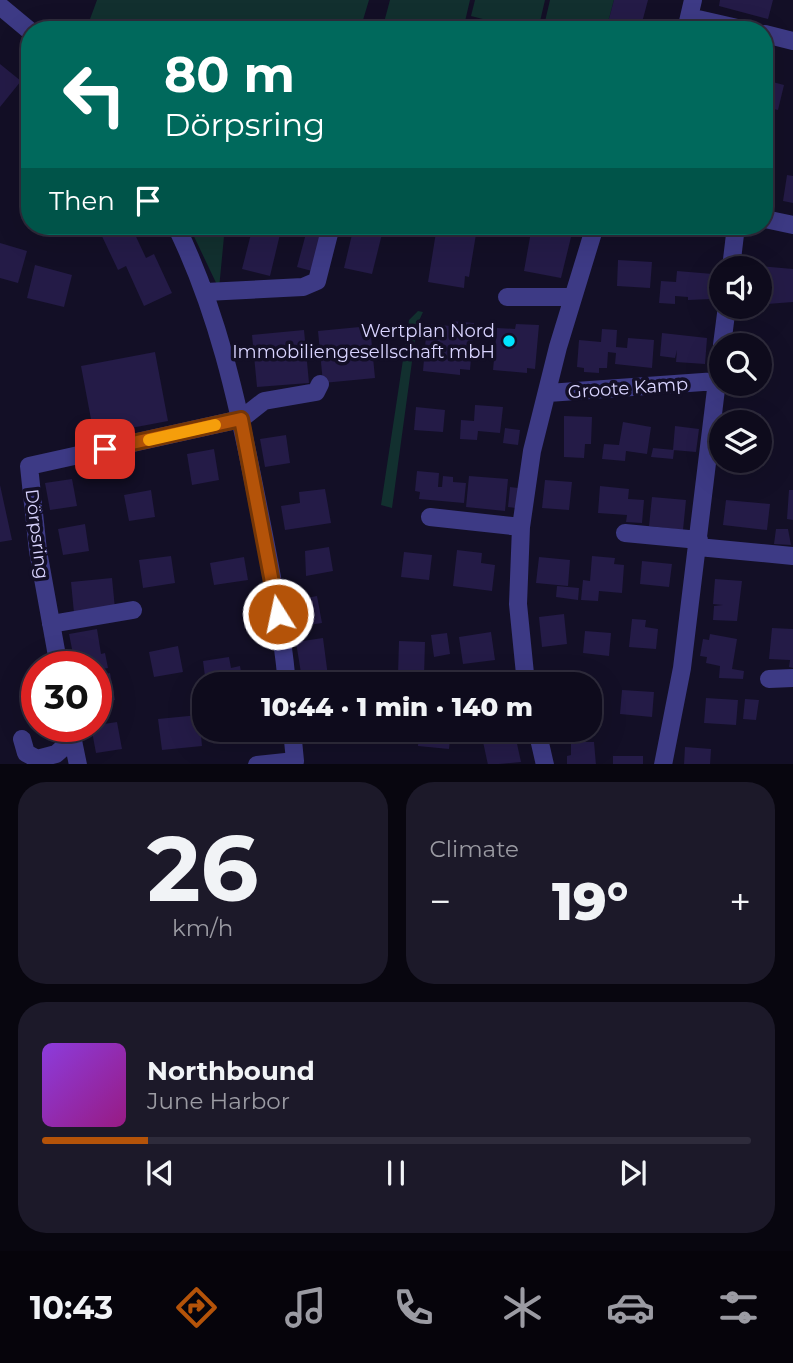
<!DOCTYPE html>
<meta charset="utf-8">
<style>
:root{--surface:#0e0b1c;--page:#1c1929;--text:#f1f3f6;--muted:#9b9ba3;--line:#2e2b3b;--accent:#b45309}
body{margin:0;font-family:Montserrat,sans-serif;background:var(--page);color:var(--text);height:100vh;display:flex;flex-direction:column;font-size:26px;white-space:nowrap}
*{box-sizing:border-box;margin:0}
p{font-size:23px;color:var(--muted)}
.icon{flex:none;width:38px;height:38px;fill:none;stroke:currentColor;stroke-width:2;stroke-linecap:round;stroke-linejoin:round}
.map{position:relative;height:764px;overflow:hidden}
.drawer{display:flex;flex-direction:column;gap:18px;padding:18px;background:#08060f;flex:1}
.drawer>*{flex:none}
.guide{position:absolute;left:21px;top:21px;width:752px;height:214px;border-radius:28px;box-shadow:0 7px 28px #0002,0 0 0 2px var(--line);background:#00695c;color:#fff;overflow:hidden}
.controls{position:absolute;left:709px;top:256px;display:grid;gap:14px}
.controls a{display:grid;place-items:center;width:63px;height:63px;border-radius:50%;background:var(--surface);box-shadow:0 7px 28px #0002,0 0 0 2px var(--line);font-size:35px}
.speed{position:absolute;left:21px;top:651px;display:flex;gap:14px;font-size:35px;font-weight:700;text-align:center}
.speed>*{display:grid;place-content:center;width:91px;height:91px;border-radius:50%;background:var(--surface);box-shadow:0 7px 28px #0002,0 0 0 2px var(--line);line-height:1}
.speed .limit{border:10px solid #d22;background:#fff;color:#111}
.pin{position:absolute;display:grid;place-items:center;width:60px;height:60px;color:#fff;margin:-30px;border-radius:14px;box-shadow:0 4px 10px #0006}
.me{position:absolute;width:77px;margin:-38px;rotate:350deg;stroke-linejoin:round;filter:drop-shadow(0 0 5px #0008)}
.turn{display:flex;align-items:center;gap:24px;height:147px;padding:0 28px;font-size:32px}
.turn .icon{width:91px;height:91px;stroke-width:2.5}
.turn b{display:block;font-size:49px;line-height:60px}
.then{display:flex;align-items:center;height:66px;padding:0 28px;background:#0003;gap:14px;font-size:26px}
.big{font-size:52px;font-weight:800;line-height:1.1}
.drawer .card{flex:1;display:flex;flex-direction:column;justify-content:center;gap:10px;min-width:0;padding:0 24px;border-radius:28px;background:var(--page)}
.drawer .dial{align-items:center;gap:0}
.dial b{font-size:91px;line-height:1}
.song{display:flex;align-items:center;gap:21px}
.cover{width:84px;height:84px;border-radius:10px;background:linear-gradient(135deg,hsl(270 70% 55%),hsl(310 70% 35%))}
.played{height:7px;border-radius:4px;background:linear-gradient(90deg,var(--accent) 15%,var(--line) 15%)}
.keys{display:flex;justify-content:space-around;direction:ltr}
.heat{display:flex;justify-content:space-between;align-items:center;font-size:38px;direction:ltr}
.drawer .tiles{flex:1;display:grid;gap:18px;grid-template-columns:1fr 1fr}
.card:last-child{grid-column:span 2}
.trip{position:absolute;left:192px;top:672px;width:410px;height:70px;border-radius:28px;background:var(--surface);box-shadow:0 7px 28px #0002,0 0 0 2px var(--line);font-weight:800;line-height:70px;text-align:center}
.tabs{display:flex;height:112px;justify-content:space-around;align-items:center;background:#06040b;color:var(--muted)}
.tabs .icon{width:49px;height:49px}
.tabs .on{color:var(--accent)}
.tabs b{font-size:32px;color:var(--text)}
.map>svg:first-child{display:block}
.green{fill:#12302f}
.building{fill:#241b47}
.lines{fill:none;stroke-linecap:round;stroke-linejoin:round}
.minor{stroke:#3d3a85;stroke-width:18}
.route-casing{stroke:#753606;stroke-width:18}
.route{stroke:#b45309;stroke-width:12}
.slow{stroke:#f59e0b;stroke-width:12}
.poi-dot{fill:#00e5ff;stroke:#130f26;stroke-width:2.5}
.labels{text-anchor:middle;stroke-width:7;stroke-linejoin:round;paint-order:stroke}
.poi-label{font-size:18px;fill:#d9d4ff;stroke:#130f26;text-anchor:end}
.street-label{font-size:18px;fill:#d9d4ff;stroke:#130f26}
</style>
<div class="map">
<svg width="793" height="765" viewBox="0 0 793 765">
<rect width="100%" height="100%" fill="#130f26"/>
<path class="green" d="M97,0H369L360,30H86Z
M390,0H470L463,30H382Z
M475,0H545L538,30H525L471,16Z
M550,0H614L606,30H543Z
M189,226H225L219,289Z
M418,311L423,312L417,325L392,508L381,505L409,320Z"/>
<path class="building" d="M614,0H648L640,30H606Z
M720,0H773L768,19L719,6Z
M0,64L21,81L0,107Z
M765,80L784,85L778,110L765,107Z
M787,175L793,176V203L783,201Z
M113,226H131L146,258L154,254L172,293L144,306L126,266L118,270L100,232Z
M253,226H282L270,276L242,269Z
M308,226H323L312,271L297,267Z
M354,226H384L372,274L344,268Z
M437,226L477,228L469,277L465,276L464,288L428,282Z
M532,226H570L572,233L561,278L524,271Z
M0,243L27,251L18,283L0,278Z
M618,260L652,262L650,288L617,286Z
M35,265L72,275L64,307L27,298Z
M760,266L793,269V302L767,304V300L760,299Z
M677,271L713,274L711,299L688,300V297L675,296V304L659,303L661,281L676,282Z
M451,321L474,323L470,370L460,369V375L423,371L427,324L451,326Z
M516,324L539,325L535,369L527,368V373L493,370L497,328L515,329Z
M370,326L375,378L323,383L318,331Z
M602,329L617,330L616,347L627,348L628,338L654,340L652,368L615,364L616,353L608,352L607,368H599V373L584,372V368L577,367L579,340L601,342Z
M304,330L309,383L257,387L252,335Z
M662,333L707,338L705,364L676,362L677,350L675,358L660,356Z
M155,352L168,421L94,435L81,366Z
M760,363L771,364L770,379H760Z
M475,405L503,407L500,433L478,431L477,440L460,439L461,420L474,421Z
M416,407L445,410L443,432L414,430Z
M733,411L761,414L760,422H732Z
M564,416L592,417L591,444H585L584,458L564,457Z
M623,422L651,427L647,454L626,451L625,461L602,459L604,444L619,445Z
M675,426L699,429L696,452L673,450Z
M505,428L520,430L518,445L503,443Z
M286,435L290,463L265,467L260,439Z
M653,448L674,450L673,459L651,457Z
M214,449L219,480L192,485L187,454Z
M736,460H756L755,465H751V473L732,472Z
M417,471L439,473L438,487H442L443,476L453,477V482L466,483L464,503L419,499L420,492L415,491Z
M469,476L508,479L505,511L466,507Z
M72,479L77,506L50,510L45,483Z
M545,480L572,482L569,510L542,508Z
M0,485L12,540L0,542Z
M600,486L629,489L628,499L644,500L642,523L626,522L627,515L598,513Z
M510,487L518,488L516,508L508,507Z
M325,489L331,523L285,530L281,506L300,503L299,492Z
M151,490L155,517L129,521L124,495Z
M789,490H793V520L787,519Z
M652,497L686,500L683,530L649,526Z
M726,500L770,504L767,530L723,525Z
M85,524L89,551L63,555L58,529Z
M776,529H788L791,545L774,544Z
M329,547L333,571L306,576L305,551Z
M457,550L482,553L481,563L495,565L492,591L453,586Z
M404,552L432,555L429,580L401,577Z
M171,556L175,583L143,588L139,560Z
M592,556L615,558L614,564L624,565L622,593L599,591L598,601L581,600L583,580L590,581Z
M244,557L248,580L214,585L210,563Z
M539,557L570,560L568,586L536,583Z
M642,561L672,564L669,587L640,584Z
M112,578L115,609L74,613L71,582Z
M715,579L742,581L737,621L713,620L714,606L723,605L713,604Z
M557,586L579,588L578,600L556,597Z
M317,596L322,623L295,627L290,601Z
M564,614L567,644L542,647L539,617Z
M632,619L646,620L645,627L658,629L656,649L629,647Z
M772,628L793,629V668L789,667L790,660L769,659Z
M97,629L101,654L105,653L108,668L96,670V667H84L83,657L74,659L69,634Z
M585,631L611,633L609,656L583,653Z
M491,632L495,660L463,664L459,637Z
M447,633L450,654L434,657L431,635Z
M710,634L737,639L732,669L744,671L743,679L719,678L720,666L706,663L707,657L700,656L703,639L709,640Z
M323,638L329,684H308L306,672L301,673L296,642Z
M399,641L425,642L424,676L398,675Z
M178,646L183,672L154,677L149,652Z
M229,657L231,668L240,666L243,684H206L203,661Z
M110,673L115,700L105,702L107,715L96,716V676Z
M622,690L654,692L652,717L620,714Z
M590,693L596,694L594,717H590Z
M706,698L738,700L736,725L704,723Z
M745,699L759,700L756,720L743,719Z
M199,715L202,746L162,750L158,719Z
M117,722L122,749L96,753L91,726Z
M231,730H257L259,740L233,744Z
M419,730H451L449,749L418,746Z
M466,730H480L482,737L468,740Z
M514,730L521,762L488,765L482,737Z
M571,742H594L596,765H567V756L571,755Z
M685,747L711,749L710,765H684Z
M613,756H643V765H613Z"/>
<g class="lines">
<path class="minor" d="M0,6L30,31
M689,17L746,30
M686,30L693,0
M765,34L793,41
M765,219L793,225
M176,226C217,310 237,399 255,490C268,554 281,619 287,684
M731,268L736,226
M206,292L303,287L317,281L331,226
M507,297H573
M722,345L727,306
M717,381L721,353
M548,393L717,381L682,668L663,765
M430,517L521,527
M625,533L699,540
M698,547L793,556
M51,624L133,610
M59,667L38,551L29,466L241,419L264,401L316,392L320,384
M769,679L793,678
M526,684L518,604L521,527L532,451L558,347L595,226
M70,726L78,765
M537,730L545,765
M22,739L26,753L37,759L56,754L73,739
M257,765L295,761L292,730"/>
</g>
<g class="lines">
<g class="route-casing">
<path id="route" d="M105,449L241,419L278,614"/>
</g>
<use href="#route" class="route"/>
<path class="slow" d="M149,440L215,425"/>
</g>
<circle class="poi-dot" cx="509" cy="341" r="7"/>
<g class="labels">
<g class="poi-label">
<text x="495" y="337">Wertplan Nord<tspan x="495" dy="21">Immobiliengesellschaft mbH</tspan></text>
</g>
<g class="street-label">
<text transform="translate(628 388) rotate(-4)" y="6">Groote Kamp</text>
<text transform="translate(37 534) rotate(83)" y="6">Dörpsring</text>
</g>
</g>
</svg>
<div class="controls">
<a><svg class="icon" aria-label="sound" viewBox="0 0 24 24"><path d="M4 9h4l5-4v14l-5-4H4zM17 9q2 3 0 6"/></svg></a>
<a><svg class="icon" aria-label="search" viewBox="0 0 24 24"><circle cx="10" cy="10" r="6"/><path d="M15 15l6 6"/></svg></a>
<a><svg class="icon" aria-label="layers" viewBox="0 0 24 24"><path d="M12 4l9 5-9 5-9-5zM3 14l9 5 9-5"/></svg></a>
</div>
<div class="speed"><div class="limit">30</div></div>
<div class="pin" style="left:105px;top:449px;background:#d93025"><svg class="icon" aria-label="arrive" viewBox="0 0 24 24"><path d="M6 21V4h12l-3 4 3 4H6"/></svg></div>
<svg class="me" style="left:278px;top:614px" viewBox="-20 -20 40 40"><circle r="17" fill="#b45309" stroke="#fff" stroke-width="3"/><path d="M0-11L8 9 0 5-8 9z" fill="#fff"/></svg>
<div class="trip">10:44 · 1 min · 140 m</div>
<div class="guide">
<div class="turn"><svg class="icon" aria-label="left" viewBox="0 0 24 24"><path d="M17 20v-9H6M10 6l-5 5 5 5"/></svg><div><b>80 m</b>Dörpsring</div></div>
<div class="then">Then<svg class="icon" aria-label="arrive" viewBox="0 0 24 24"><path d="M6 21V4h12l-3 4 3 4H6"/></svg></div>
</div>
</div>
<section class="drawer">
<div class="tiles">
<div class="card dial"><b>26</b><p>km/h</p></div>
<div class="card"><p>Climate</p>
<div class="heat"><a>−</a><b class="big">19°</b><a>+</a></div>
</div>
<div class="card">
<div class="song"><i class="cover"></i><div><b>Northbound</b><p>June Harbor</p></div></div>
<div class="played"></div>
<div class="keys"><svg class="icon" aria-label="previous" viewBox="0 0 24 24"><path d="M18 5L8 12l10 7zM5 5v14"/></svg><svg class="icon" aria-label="pause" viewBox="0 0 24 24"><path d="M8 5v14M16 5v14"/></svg><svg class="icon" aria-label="next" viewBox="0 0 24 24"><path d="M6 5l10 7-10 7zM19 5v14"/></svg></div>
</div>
</div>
</section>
<nav class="tabs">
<b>10:43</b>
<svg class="icon on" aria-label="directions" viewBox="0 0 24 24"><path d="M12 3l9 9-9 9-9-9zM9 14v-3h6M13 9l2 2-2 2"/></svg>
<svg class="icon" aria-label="music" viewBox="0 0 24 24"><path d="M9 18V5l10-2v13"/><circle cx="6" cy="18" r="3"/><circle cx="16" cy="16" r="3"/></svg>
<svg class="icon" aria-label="phone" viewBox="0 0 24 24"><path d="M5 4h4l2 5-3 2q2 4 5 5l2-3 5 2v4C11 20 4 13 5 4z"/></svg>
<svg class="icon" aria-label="climate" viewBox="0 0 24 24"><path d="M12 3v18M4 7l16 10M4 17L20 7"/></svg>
<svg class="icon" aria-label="car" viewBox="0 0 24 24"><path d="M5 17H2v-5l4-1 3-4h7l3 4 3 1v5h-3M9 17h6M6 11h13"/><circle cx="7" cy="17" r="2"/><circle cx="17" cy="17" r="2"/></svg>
<svg class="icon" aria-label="filters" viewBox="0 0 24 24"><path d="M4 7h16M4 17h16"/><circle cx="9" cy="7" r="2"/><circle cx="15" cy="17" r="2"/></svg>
</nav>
